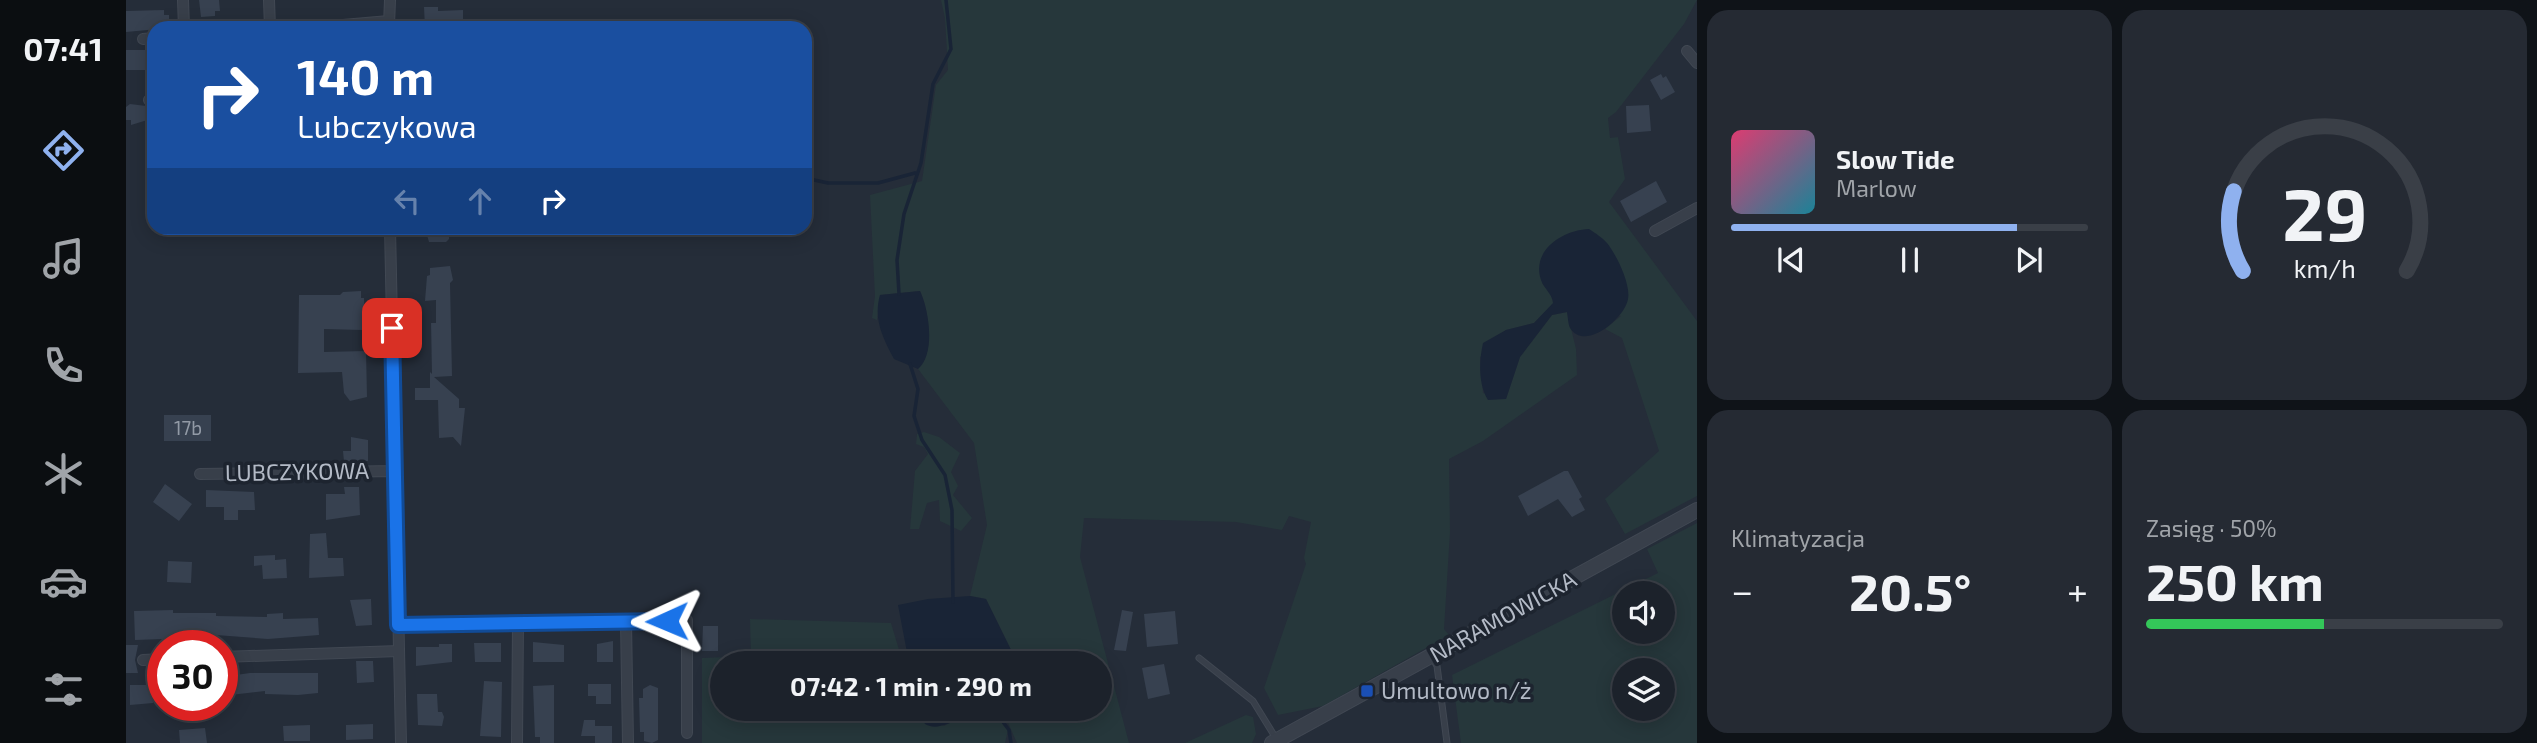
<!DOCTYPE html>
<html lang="pl">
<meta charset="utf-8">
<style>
:root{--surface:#1c222b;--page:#252a33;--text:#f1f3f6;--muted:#a0a4a9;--line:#3a3f47;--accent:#8fb1ef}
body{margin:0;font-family:"Exo 2",sans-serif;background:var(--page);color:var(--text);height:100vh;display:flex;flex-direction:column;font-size:26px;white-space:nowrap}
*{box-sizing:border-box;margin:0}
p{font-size:23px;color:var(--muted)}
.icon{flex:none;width:38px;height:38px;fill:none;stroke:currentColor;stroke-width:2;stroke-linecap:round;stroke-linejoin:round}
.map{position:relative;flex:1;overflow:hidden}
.panel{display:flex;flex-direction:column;gap:10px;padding:10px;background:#0f1318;width:840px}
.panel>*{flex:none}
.banner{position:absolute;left:21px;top:21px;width:665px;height:214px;border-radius:21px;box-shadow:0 4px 18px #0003,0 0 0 2px var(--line);background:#1a4fa0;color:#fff;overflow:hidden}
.tools{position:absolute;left:1486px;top:581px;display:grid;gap:14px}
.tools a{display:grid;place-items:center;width:63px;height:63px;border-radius:50%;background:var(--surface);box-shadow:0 4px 18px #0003,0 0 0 2px var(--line);font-size:35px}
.speed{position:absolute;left:21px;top:630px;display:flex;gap:14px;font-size:35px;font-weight:700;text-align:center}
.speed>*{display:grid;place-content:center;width:91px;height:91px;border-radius:50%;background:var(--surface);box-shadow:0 4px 18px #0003,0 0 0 2px var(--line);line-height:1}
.speed .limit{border:10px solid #d22;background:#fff;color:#111}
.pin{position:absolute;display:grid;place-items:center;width:60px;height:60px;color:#fff;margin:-30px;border-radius:14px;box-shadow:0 4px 10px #0006}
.me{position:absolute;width:77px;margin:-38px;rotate:269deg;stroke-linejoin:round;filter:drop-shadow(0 0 5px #0008)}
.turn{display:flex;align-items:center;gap:24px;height:147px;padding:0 35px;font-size:32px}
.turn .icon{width:91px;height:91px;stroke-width:2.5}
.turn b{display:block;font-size:49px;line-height:60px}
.lanes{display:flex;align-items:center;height:66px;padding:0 35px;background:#0003;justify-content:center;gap:35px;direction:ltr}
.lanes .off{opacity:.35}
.big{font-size:52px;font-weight:700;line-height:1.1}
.panel .tile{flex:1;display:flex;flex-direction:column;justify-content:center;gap:10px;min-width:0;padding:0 24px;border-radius:21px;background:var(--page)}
.panel .dial{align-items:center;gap:0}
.dial svg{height:182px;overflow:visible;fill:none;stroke:var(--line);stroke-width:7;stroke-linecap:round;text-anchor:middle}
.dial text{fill:var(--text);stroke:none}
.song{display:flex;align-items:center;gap:21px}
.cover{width:84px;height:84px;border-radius:10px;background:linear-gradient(135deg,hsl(340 70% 55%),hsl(190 70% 35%))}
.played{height:7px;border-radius:4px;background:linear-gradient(90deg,var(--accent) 80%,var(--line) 80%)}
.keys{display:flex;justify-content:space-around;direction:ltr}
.heat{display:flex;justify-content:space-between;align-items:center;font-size:38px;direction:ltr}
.charge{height:10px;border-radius:5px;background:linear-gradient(90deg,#34c759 50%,var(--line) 0)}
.panel .tiles{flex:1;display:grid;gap:10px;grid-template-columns:repeat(2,1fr)}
.trip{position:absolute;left:584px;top:651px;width:402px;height:70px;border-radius:35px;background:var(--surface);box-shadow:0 4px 18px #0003,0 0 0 2px var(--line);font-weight:700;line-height:70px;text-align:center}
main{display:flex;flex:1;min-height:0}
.dock{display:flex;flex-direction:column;width:126px;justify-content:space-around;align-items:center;background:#0b0e11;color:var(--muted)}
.dock .icon{width:49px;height:49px}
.dock .on{color:var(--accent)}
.dock b{font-size:32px;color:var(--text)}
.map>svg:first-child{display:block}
.green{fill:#26373b;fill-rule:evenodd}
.water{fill:#192436}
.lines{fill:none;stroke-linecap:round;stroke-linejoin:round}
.stream{stroke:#192436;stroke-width:3.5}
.building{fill:#374150}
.service-casing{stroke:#414853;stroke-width:7}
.minor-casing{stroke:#414853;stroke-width:12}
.tertiary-casing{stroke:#414853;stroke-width:16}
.service{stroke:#383f4a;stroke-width:5}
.minor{stroke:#383f4a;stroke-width:10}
.tertiary{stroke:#383f4a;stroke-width:14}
.route-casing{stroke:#114b97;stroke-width:18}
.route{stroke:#1a73e8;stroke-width:12}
.transit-dot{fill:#1a4fb4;stroke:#1d242f;stroke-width:2.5}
.labels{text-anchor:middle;stroke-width:7;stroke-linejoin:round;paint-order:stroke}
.number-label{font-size:19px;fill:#929aa6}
.street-label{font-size:23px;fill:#b3bac6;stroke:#1d242f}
.poi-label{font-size:23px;fill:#b3bac6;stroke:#1d242f;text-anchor:start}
</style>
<main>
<nav class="dock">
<b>07:41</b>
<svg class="icon on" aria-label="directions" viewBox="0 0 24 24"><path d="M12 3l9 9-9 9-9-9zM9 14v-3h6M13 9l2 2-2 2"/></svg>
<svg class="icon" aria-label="music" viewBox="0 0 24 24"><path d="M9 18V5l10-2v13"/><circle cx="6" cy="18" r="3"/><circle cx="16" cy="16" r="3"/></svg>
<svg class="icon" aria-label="phone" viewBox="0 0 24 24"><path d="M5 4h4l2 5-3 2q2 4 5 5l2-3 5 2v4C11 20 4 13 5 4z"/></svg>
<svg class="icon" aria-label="climate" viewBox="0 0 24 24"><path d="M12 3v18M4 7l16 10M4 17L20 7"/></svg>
<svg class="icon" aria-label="car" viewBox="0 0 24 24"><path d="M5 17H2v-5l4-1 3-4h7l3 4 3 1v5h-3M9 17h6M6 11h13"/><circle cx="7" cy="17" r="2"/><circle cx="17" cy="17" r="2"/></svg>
<svg class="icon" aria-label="filters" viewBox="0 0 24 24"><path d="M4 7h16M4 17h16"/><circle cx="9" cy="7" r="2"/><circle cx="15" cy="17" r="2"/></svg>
</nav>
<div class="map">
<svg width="1571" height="743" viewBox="0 0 1571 743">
<rect width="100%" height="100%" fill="#252d39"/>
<path class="green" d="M815,0H1571L1558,24L1490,112L1482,118L1484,138L1492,137L1499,179L1483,202L1571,321V496L1499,534L1479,499L1533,451L1496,338L1479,329L1495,316L1416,283L1427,296L1428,303L1408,323L1380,330L1354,357L1357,393L1380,399L1394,357L1426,315L1441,312L1450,349L1451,375L1357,441L1323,459L1324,532L1318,629L1323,635L1197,706L1152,715L1138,688L1180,564L1178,558L1185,522L1163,516L1156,530L1110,522L958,518L954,557L1003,743H891L876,709H975V663H887V654L860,599L844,596L861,525L848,443L792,369C809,354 803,310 794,291L754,295L751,320L746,318L749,296L744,195L796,181L810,85L822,70L819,18Z
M409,228H548L423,236L408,231Z
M798,432L813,437L834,453L825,472L832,486L827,495L846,518L835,531L814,521L813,500L801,503L793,529H784L789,471L802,454L798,447L790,444L791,434Z
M1571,523V743H1335L1326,675L1532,573L1521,549ZM1498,593H1536V632H1498ZM1498,670H1536V709H1498Z
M624,619L765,623L777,663H597V709H790L792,715L818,726L829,720L838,722L849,716L877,723L882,730L879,743H576V658L625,656Z
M1120,715L1127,717L1130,734L1126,743H1059Z"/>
<path class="water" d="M1463,229C1469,233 1477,238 1481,243C1490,254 1505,284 1502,299C1499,318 1459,352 1444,328C1442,324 1442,317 1441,312L1426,315L1394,357L1380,399L1362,400C1352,384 1353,361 1357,343L1380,330L1408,323L1427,303C1426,293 1418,289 1415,280C1405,250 1437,230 1463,229Z
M794,291C803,310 810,354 792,369L768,359C757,338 747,319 754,295Z
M844,596L860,599L887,654V663H783L772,605L802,599Z
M791,709H876L874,721L849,716L838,722C824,719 813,732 799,724Z"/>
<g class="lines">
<path class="stream" d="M679,178L702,183H752L789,173
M773,294L771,260L778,214L795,163L807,84L825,49L820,0
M784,364L792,389L788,416L796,440L819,475L826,510L827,602
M874,718L883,730L885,743"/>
</g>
<path class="building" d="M73,0H93L94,11H89V16L75,17Z
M298,7H312V11L337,10V28H299Z
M38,10V15H43V28L0,32V11Z
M0,50H28V70H0Z
M1535,74L1537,78L1540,76L1549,92L1535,100L1524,80Z
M4,104L28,107V118L5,125V120H0V107Z
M1523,105L1525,131L1501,133L1500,106Z
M1530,181L1541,202L1505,222L1494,201Z
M299,228L323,229V239L320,242H303Z
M324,266L327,280L324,283L326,376L308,377L333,399V408H339L335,446L327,437L313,438L312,400H289V388H304V372L306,374L305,323H310V300L299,301L301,276L304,275V268Z
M235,291V298H238L239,324H236V330L198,329V352L240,351L241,397L224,401L218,393L216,372L172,373L173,295H214L217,292Z
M38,415H85V441H38Z
M225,437L242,440V461L218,462L217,451H225Z
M1438,471H1442L1456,497L1453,499L1459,510L1446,517L1432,499L1402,516L1392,496Z
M39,484L66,504L53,521L27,502Z
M218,487H233L234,515L200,520V494H219Z
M80,490L128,492L129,510H112V520H98V507H80Z
M200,533L202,558H217L218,576L183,578L184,534Z
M149,555V560L160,559L161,578L137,579L136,565L128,566V556Z
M42,561L66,562L65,583L41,582Z
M245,599L246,625L230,626L224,600Z
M47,610V613H90V616L141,617V614L157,613V619L192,618L193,635L142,639L90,635V642H65V638L9,640L8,611Z
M996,610L1007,612L1000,651L988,650Z
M1049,611L1052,644L1021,647L1018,614Z
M577,626H592V651H576Z
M487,641V662H471V644Z
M407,642L438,645V662H407Z
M348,643H375V662H349Z
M313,644H326V662L290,666V647H313Z
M0,645H12L9,660L12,673H0Z
M230,661H247L248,682L231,683Z
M1038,664L1044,694L1022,699L1016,668Z
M124,673H192V693L172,695L139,694V691L96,696V677Z
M358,681L376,682L375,737L354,736Z
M462,684H485V704H470V696H462Z
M4,685H26L27,703L4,705Z
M428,685V743H414V737H409L407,686Z
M524,685L532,688V740L526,743L518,741V732H514L513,698H517V689Z
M291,694H311L312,712H316L318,717L316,726L292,725Z
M458,720H469V726H486V743H469V736H455Z
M247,724V739L220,740V725Z
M184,725V741H158L157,726Z
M79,728L81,743H54L53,730Z"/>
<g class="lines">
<g class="service-casing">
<path id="service" d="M1305,656L1311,666L1321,743
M1073,658L1127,701L1151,740"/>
</g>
<g class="minor-casing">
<path id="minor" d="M57,0L58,28
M143,0L144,28
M263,25L264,0
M182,28L263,21
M17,39L28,38
M1561,51L1571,63
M23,100L28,99
M264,228L275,743
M1529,231L1571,208
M74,474L268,471
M500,621L502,743
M272,625L561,620V733
M96,657L273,651
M17,660L37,659
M391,743L392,623"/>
</g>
<g class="tertiary-casing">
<path id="tertiary" d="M1146,743L1571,510"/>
</g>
<use href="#service" class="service"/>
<use href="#minor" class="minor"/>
<use href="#tertiary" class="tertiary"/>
</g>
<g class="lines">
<g class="route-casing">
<path id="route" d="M266,328L272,625L541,621"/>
</g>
<use href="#route" class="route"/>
</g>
<rect class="transit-dot" x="1234" y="684" width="14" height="14" rx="3.5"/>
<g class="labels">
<g class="number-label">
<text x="62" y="435">17b</text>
</g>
<g class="street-label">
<text transform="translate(171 472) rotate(-1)" y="8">LUBCZYKOWA</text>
<text transform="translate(1377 617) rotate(-29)" y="8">NARAMOWICKA</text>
</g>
<g class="poi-label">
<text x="1255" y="699">Umultowo n/ż</text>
</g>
</g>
</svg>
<div class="tools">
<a><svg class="icon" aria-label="sound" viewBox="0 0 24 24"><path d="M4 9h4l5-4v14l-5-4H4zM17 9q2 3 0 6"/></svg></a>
<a><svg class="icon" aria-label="layers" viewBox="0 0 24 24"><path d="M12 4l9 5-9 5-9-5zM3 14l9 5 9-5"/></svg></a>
</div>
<div class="speed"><div class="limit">30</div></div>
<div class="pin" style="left:266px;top:328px;background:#d93025"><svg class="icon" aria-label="arrive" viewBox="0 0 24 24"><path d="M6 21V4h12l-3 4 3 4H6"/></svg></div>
<svg class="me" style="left:541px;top:621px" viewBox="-20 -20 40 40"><path d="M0-17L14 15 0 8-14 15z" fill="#1a73e8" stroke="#fff" stroke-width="4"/></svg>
<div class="trip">07:42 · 1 min · 290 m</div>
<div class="banner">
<div class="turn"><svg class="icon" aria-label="right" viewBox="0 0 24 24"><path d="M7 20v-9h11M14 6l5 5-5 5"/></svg><div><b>140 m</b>Lubczykowa</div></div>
<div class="lanes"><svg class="icon off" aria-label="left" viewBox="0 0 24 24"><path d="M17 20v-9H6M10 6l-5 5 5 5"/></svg><svg class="icon off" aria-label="ahead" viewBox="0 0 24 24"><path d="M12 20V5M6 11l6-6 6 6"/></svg><svg class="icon" aria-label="right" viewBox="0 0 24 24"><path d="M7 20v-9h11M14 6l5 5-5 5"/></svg></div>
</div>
</div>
<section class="panel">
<div class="tiles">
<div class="tile">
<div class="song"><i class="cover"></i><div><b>Slow Tide</b><p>Marlow</p></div></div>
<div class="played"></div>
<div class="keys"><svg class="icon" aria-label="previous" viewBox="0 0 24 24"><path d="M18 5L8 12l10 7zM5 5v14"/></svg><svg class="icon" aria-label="pause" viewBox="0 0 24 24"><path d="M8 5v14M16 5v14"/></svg><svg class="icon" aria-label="next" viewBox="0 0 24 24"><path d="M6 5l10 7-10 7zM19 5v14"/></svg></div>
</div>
<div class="tile dial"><svg viewBox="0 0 100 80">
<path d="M14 69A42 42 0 1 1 86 69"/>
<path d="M14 69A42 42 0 0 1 10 34" stroke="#8fb1ef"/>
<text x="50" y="56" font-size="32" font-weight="700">29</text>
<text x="50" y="72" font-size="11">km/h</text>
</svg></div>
<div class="tile"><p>Klimatyzacja</p>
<div class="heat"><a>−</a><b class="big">20.5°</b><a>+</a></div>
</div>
<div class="tile"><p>Zasięg · 50%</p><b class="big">250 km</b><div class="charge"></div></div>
</div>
</section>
</main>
